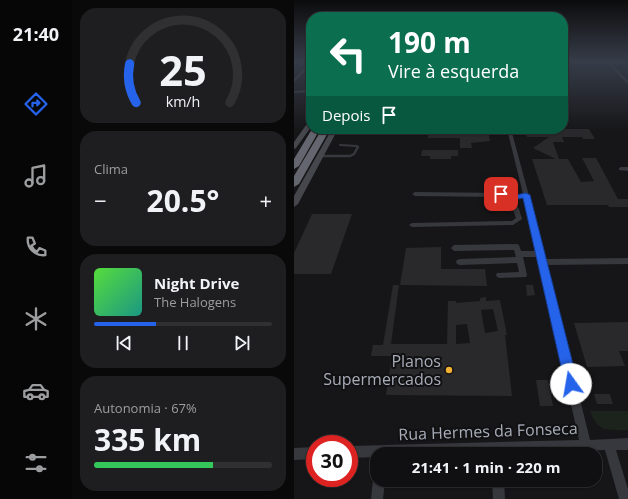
<!DOCTYPE html>
<html lang="pt">
<meta charset="utf-8">
<style>
:root{--surface:#101012;--page:#1e1e20;--text:#f1f3f6;--muted:#9c9d9f;--line:#303032;--accent:#2563eb}
body{margin:0;font-family:"Open Sans",sans-serif;background:var(--page);color:var(--text);height:100vh;display:flex;flex-direction:column;font-size:15px;white-space:nowrap}
*{box-sizing:border-box;margin:0}
p{font-size:13px;color:var(--muted)}
.icon{flex:none;width:22px;height:22px;fill:none;stroke:currentColor;stroke-width:2;stroke-linecap:round;stroke-linejoin:round}
.map{position:relative;flex:1;overflow:hidden}
.drawer{display:flex;flex-direction:column;gap:8px;padding:8px;background:#09090a;width:222px}
.drawer>*{flex:none}
.top-card{position:absolute;left:12px;top:12px;width:262px;height:122px;border-radius:16px;box-shadow:0 1px 3px #0004,0 0 0 1px var(--line);background:#0b6e4f;color:#fff;overflow:hidden}
.speed{position:absolute;left:12px;top:435px;display:flex;gap:8px;font-size:20px;font-weight:700;text-align:center}
.speed>*{display:grid;place-content:center;width:52px;height:52px;border-radius:50%;background:var(--surface);box-shadow:0 1px 3px #0004,0 0 0 1px var(--line);line-height:1}
.speed .limit{border:6px solid #d22;background:#fff;color:#111}
.pin{position:absolute;display:grid;place-items:center;width:34px;height:34px;color:#fff;margin:-17px;border-radius:8px;box-shadow:0 2px 6px #0006}
.me{position:absolute;width:44px;margin:-22px;rotate:347deg;stroke-linejoin:round;filter:drop-shadow(0 0 3px #0008)}
.turn{display:flex;align-items:center;gap:14px;height:84px;padding:0 16px;font-size:18px}
.turn .icon{width:52px;height:52px;stroke-width:2.5}
.turn b{display:block;font-size:28px;line-height:34px}
.then{display:flex;align-items:center;height:38px;padding:0 16px;background:#0003;gap:8px;font-size:15px}
.big{font-size:30px;font-weight:700;line-height:1.1}
.drawer .card{flex:1;display:flex;flex-direction:column;justify-content:center;gap:6px;min-width:0;padding:0 14px;border-radius:16px;background:var(--page)}
.drawer .dial{align-items:center;gap:0}
.dial svg{height:104px;overflow:visible;fill:none;stroke:var(--line);stroke-width:7;stroke-linecap:round;text-anchor:middle}
.dial text{fill:var(--text);stroke:none}
.song{display:flex;align-items:center;gap:12px}
.cover{width:48px;height:48px;border-radius:6px;background:linear-gradient(135deg,hsl(110 70% 55%),hsl(170 70% 35%))}
.played{height:4px;border-radius:2px;background:linear-gradient(90deg,var(--accent) 35%,var(--line) 35%)}
.keys{display:flex;justify-content:space-around;direction:ltr}
.heat{display:flex;justify-content:space-between;align-items:center;font-size:22px;direction:ltr}
.charge{height:6px;border-radius:3px;background:linear-gradient(90deg,#34c759 67%,var(--line) 0)}
.trip{position:absolute;left:76px;top:447px;width:232px;height:40px;border-radius:16px;background:var(--surface);box-shadow:0 1px 3px #0004,0 0 0 1px var(--line);font-weight:700;line-height:40px;text-align:center}
main{display:flex;flex:1;min-height:0}
.dock{display:flex;flex-direction:column;width:72px;justify-content:space-around;align-items:center;background:#060607;color:var(--muted)}
.dock .icon{width:28px;height:28px}
.dock .active{color:var(--accent)}
.dock b{font-size:18px;color:var(--text)}
.map>svg:first-child{display:block}
.green{fill:#1c231d}
.building{fill:#29292c;fill-rule:evenodd}
.lines{fill:none;stroke-linecap:round;stroke-linejoin:round}
.lane-far1{stroke:#37383d;stroke-width:2}
.lane{stroke:#37383d;stroke-width:2.5}
.street{fill:#37383d;fill-rule:evenodd}
.secondary{fill:#45474d;fill-rule:evenodd}
.highway{fill:#63666e;fill-rule:evenodd}
.route{fill:#2563eb;stroke:#184099}
.poi-dot{fill:#f2b134;stroke:#111113;stroke-width:1.5}
.labels{text-anchor:middle;stroke-width:4;stroke-linejoin:round;paint-order:stroke}
.near-poi-label{font-size:16px;fill:#a8adb8;stroke:#111113;text-anchor:end}
.near-street-label{font-size:16px;fill:#a8adb8;stroke:#111113}
</style>
<main>
<nav class="dock">
<b>21:40</b>
<svg class="icon active" aria-label="directions" viewBox="0 0 24 24"><path d="M12 3l9 9-9 9-9-9zM9 14v-3h6M13 9l2 2-2 2"/></svg>
<svg class="icon" aria-label="music" viewBox="0 0 24 24"><path d="M9 18V5l10-2v13"/><circle cx="6" cy="18" r="3"/><circle cx="16" cy="16" r="3"/></svg>
<svg class="icon" aria-label="phone" viewBox="0 0 24 24"><path d="M5 4h4l2 5-3 2q2 4 5 5l2-3 5 2v4C11 20 4 13 5 4z"/></svg>
<svg class="icon" aria-label="climate" viewBox="0 0 24 24"><path d="M12 3v18M4 7l16 10M4 17L20 7"/></svg>
<svg class="icon" aria-label="car" viewBox="0 0 24 24"><path d="M5 17H2v-5l4-1 3-4h7l3 4 3 1v5h-3M9 17h6M6 11h13"/><circle cx="7" cy="17" r="2"/><circle cx="17" cy="17" r="2"/></svg>
<svg class="icon" aria-label="filters" viewBox="0 0 24 24"><path d="M4 7h16M4 17h16"/><circle cx="9" cy="7" r="2"/><circle cx="15" cy="17" r="2"/></svg>
</nav>
<section class="drawer">
<div class="card dial"><svg viewBox="0 0 100 80">
<path d="M14 69A42 42 0 1 1 86 69"/>
<path d="M14 69A42 42 0 0 1 9 39" stroke="#2563eb"/>
<text x="50" y="56" font-size="32" font-weight="700">25</text>
<text x="50" y="72" font-size="11">km/h</text>
</svg></div>
<div class="card"><p>Clima</p>
<div class="heat"><a>−</a><b class="big">20.5°</b><a>+</a></div>
</div>
<div class="card">
<div class="song"><i class="cover"></i><div><b>Night Drive</b><p>The Halogens</p></div></div>
<div class="played"></div>
<div class="keys"><svg class="icon" aria-label="previous" viewBox="0 0 24 24"><path d="M18 5L8 12l10 7zM5 5v14"/></svg><svg class="icon" aria-label="pause" viewBox="0 0 24 24"><path d="M8 5v14M16 5v14"/></svg><svg class="icon" aria-label="next" viewBox="0 0 24 24"><path d="M6 5l10 7-10 7zM19 5v14"/></svg></div>
</div>
<div class="card"><p>Autonomia · 67%</p><b class="big">335 km</b><div class="charge"></div></div>
</section>
<div class="map">
<svg width="334" height="499" viewBox="0 0 334 499">
<rect width="100%" height="100%" fill="#161618"/>
<path class="green" d="M296,411H334V430C314,430 304,433 296,411Z"/>
<path class="building" d="M135,129H194L196,141L177,143L178,148H166V138H134Z
M230,129H295L301,139H289L288,137H268L270,142H259L265,159H274L287,182L300,181L288,158H302L324,199H334V207H315L314,205H253L238,159H262L239,148L255,137H233Z
M128,150H164V156H157V159H136V156H127Z
M18,214H58L37,274H0V253Z
M147,247V269H191L193,286L106,285L112,248Z
M99,285H105L97,344H153L154,301H162V303L186,301V298L192,297V301L206,300L213,335H211L218,396L92,395L98,356H77L79,345H89ZM199,309L204,331L191,333L187,310ZM173,324L176,343L162,344V325Z
M232,285H239L241,295L233,296Z
M334,322V351H325L331,366L293,367L280,323Z
M242,380H254L259,406H246Z
M300,394H316L319,404H303Z"/>
<g class="lines">
<path class="lane-far1" d="M46,145L63,146V148"/>
<path class="lane" d="M26,156H56L60,154L64,147"/>
<path class="street" d="M311,61H314L334,81V84Z
M16,62H17V65L0,82V79Z
M17,90V92L0,93V91Z
M213,129H217L252,259L334,258V264L253,265L296,440L334,438V450H322L334,489V499H325L311,450L180,454H83V457L55,458V446L285,440L244,257H229L233,275L232,277L206,278L203,277L202,275L203,273L225,272L223,263L166,265L163,264L162,262L163,260L166,259L222,257L220,250L160,251L157,248L160,245L223,244L225,245L227,251H243L230,197L218,200L225,209L228,219L219,225L118,227L115,225L118,223L218,221L222,218L219,210L208,197L121,196L118,194L121,192L210,193L215,197L229,194Z
M327,167H334V171L325,170V168Z
M21,447V459L0,460V448Z
M83,475V480H91L89,499H77L79,480L81,476Z
M198,480H210L211,499H199Z"/>
<path class="secondary" d="M17,120V127L2,148L0,149V142L15,121Z
M38,129H44L4,204L0,207V196Z"/>
<path class="highway" d="M18,129H26L5,166L0,169V159Z
M28,129H36L5,184L0,187V176Z"/>
</g>
<linearGradient id="sky" x2="0" y2="1"><stop stop-color="#0c0c0d"/><stop offset="0.47" stop-color="#363c48"/><stop offset="1" stop-color="#363c48" stop-opacity="0"/></linearGradient>
<rect width="334" height="131" fill="url(#sky)"/>
<path class="route" d="M204,192L213,193L216,196L232,193L236,195L284,384L282,388L277,390L273,388L271,384L229,198L214,201L204,196Z"/>
<circle class="poi-dot" cx="155" cy="370" r="4"/>
<g class="labels">
<g class="near-poi-label">
<text x="147" y="367">Planos<tspan x="147" dy="18">Supermercados</tspan></text>
</g>
<g class="near-street-label">
<text transform="translate(194 431) rotate(-2)" y="6">Rua Hermes da Fonseca</text>
</g>
</g>
</svg>
<div class="speed"><div class="limit">30</div></div>
<div class="pin" style="left:207px;top:194px;background:#d93025"><svg class="icon" aria-label="arrive" viewBox="0 0 24 24"><path d="M6 21V4h12l-3 4 3 4H6"/></svg></div>
<svg class="me" style="left:277px;top:384px" viewBox="-20 -20 40 40"><circle r="19" fill="#fff"/><path d="M0-13L10 11 0 6-10 11z" fill="#2563eb"/></svg>
<div class="trip">21:41 · 1 min · 220 m</div>
<div class="top-card">
<div class="turn"><svg class="icon" aria-label="left" viewBox="0 0 24 24"><path d="M17 20v-9H6M10 6l-5 5 5 5"/></svg><div><b>190 m</b>Vire à esquerda</div></div>
<div class="then">Depois<svg class="icon" aria-label="arrive" viewBox="0 0 24 24"><path d="M6 21V4h12l-3 4 3 4H6"/></svg></div>
</div>
</div>
</main>
